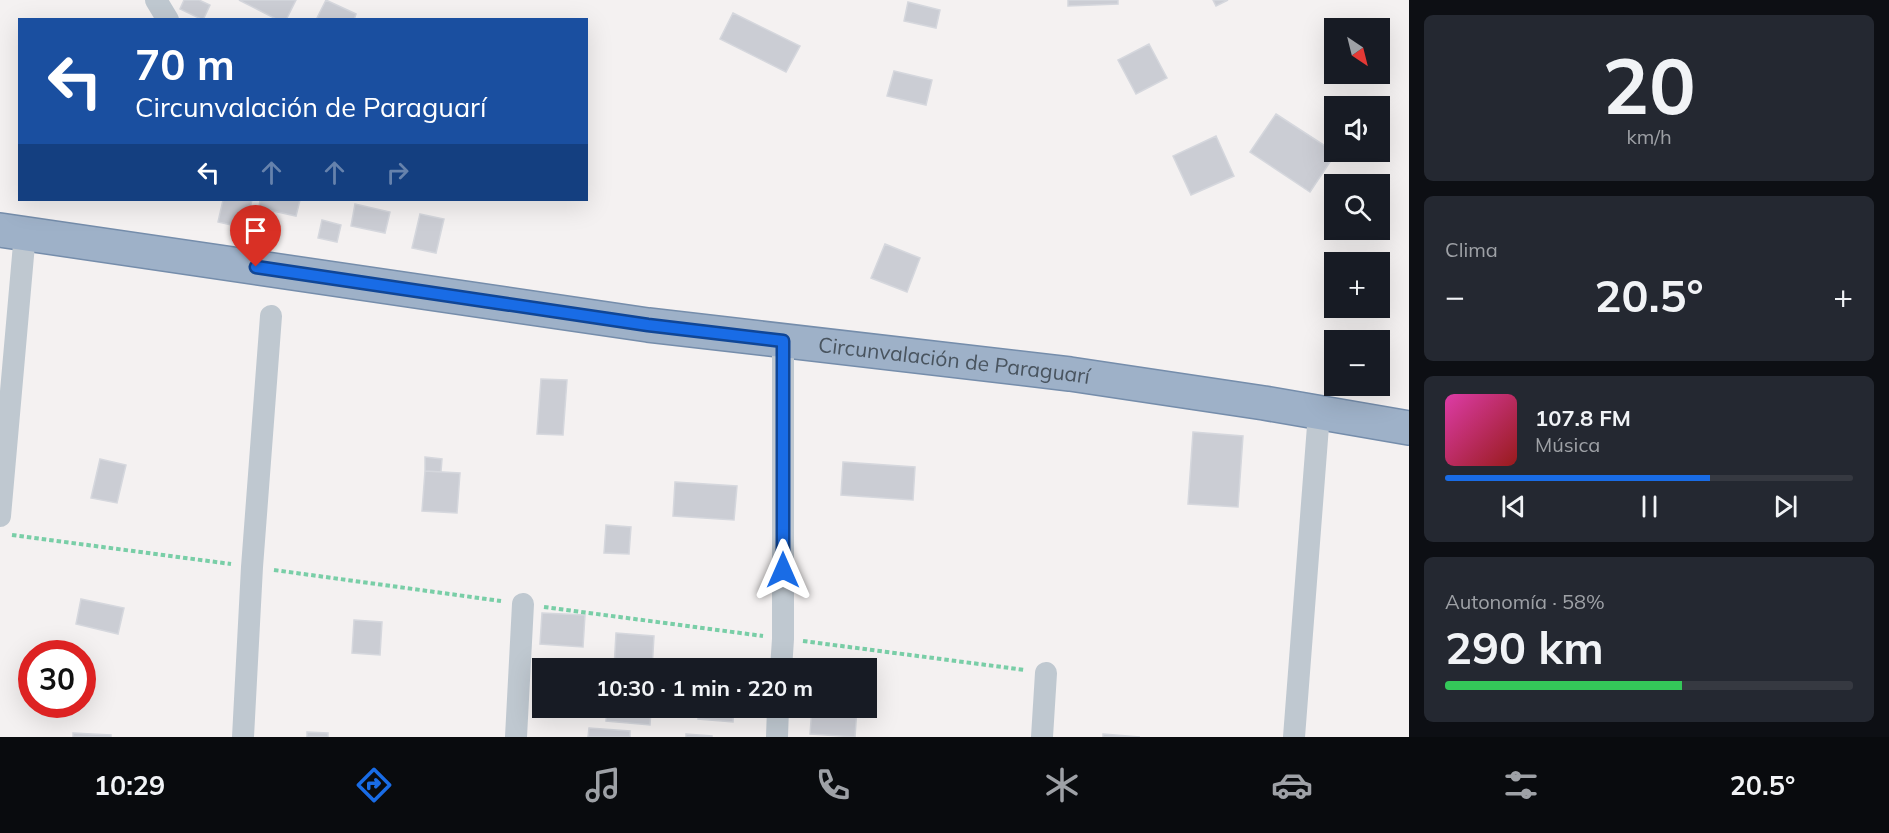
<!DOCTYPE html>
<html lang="es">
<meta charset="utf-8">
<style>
:root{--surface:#171b24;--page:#242831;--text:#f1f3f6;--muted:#9ea1a6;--line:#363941;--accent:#196ce6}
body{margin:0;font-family:Mulish,sans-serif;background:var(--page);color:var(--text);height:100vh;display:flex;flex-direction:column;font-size:22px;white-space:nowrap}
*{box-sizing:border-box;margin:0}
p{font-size:20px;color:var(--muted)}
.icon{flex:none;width:33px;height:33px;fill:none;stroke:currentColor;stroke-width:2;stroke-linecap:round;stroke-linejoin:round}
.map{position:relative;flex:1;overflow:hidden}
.side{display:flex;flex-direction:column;gap:15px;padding:15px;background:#0d0f14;width:480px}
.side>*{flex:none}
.guide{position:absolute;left:18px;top:18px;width:570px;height:183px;border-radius:0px;box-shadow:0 6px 24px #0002;background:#1a4fa0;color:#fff;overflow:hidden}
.needle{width:39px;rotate:145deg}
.fabs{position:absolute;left:1324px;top:18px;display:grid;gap:12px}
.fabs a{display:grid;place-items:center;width:66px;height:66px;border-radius:0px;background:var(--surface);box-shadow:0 6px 24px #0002;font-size:30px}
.speed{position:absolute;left:18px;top:640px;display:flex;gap:12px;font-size:30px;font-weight:700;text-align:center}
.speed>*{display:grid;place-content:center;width:78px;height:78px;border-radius:50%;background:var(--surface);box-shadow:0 6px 24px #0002;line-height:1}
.speed .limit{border:9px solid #d22;background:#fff;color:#111}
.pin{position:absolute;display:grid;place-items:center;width:51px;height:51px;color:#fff;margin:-62px -26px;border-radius:50% 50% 50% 0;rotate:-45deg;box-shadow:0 0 6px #0007}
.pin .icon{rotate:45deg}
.me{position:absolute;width:66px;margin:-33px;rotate:0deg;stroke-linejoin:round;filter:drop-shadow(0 0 4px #0008)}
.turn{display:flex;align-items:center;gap:21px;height:126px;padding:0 18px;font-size:27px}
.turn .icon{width:78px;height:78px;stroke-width:2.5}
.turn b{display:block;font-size:42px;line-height:51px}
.lanes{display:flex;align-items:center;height:57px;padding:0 18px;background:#0003;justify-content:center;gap:30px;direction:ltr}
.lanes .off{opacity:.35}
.big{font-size:45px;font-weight:700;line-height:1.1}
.side .tile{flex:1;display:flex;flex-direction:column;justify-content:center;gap:9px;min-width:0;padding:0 21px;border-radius:9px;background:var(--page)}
.side .dial{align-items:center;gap:0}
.dial b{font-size:78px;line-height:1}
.song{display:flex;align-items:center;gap:18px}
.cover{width:72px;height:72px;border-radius:9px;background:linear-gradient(135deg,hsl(320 70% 55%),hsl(0 70% 35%))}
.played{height:6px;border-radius:3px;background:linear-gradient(90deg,var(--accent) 65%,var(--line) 65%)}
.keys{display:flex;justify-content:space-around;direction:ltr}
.heat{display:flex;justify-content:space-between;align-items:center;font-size:33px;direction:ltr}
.charge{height:9px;border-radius:4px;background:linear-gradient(90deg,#34c759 58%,var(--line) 0)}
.trip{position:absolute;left:532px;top:658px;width:345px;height:60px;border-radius:0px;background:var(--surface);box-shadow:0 6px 24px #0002;font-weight:700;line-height:60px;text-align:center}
.dock{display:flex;height:96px;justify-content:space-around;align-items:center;background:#090b0e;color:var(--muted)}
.dock .icon{width:42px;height:42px}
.dock .current{color:var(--accent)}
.dock b{font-size:27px;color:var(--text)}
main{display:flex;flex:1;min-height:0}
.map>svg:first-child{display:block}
.building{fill:#cbcdd4;stroke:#d5d7dd;stroke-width:1.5}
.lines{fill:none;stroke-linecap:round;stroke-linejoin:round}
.trunk-casing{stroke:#758dab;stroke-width:36}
.path{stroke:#79cea7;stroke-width:4;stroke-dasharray:4.5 3;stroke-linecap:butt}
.minor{stroke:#bfc8d0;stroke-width:22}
.trunk{stroke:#9eb1c8;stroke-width:33}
.route-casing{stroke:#104696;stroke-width:15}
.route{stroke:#196ce6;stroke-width:10}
.labels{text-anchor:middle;stroke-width:4.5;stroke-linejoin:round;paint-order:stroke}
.street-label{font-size:21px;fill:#49545f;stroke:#fff}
</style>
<main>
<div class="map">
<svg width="1409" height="737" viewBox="0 0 1409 737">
<rect width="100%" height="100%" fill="#f4f1f1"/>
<path class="building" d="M184,0H199L210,5L203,20L180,9Z
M239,0H296L286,20H278Z
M326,0L356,14L354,20H316Z
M1068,0H1118V4L1068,6Z
M1213,0H1228L1216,6Z
M908,2L940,10L936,28L904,21Z
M733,13L800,46L786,72L720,39Z
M1149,44L1167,78L1136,94L1118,60Z
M894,71L932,80L926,105L887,96Z
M1276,114L1336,153L1310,192L1250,152Z
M1216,136L1234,176L1191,195L1173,156Z
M223,200H252L245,228L218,222Z
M260,200H300L296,216L259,208Z
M355,204L390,212L385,233L351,226Z
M420,214L444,219L436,253L412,248Z
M322,220L341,225L337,242L318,238Z
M885,244L920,258L907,292L871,278Z
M541,379L567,380L563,435L537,434Z
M1193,432L1243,436L1238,507L1188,504Z
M425,457L442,459L441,472L425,471Z
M100,459L126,465L117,503L91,498Z
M843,462L915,467L913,500L841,495Z
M425,471L460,473L457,513L422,511Z
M675,482L737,486L734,520L673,516Z
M606,525L631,527L629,554L604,553Z
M81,599L124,608L118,634L76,624Z
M542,613L585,615L583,647L540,644Z
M354,620L382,622L380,655L352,653Z
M616,633L654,636L652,669H614Z
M607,708L651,710L650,725L606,721Z
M699,708H734L733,722L698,719Z
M812,708H857L855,737L810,734Z
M589,728L630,731V737H588Z
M307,732L328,733V737H307Z
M73,733L111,735V737H73Z
M686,734L712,736V737H686Z
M1103,734L1140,737H1103Z"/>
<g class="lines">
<g class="trunk-casing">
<g id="trunk">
<path id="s1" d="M0,230L648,325L1070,374L1264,403L1409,428"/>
</g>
</g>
<path class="path" d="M12,535L231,564
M274,570L501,601
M544,607L763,636
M803,641L1025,670"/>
<path class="minor" d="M156,0L168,20
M0,516L25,233
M781,669L783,639V341
M243,737L252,567L271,316
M516,737L523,604
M777,737L778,708
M1042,737L1046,673
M1294,737L1319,413"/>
<use href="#trunk" class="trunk"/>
</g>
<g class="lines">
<g class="route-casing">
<path id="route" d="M256,267L648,325L783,341V570"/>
</g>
<use href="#route" class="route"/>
</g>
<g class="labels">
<g class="street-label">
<text dy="7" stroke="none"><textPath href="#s1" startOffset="963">Circunvalación de Paraguarí</textPath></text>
</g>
</g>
</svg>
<div class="fabs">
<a><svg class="needle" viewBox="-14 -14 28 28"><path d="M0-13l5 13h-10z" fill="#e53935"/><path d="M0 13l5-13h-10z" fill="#9ea1a6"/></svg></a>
<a><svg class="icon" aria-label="sound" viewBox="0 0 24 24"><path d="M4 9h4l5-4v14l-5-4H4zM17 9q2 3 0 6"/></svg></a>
<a><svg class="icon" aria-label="search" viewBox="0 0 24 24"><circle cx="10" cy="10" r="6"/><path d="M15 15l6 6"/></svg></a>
<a>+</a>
<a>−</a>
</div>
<div class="speed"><div class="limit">30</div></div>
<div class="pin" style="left:256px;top:267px;background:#d93025"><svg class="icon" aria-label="arrive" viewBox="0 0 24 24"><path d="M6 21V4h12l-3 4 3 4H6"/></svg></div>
<svg class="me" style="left:783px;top:570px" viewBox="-20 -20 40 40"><path d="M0-17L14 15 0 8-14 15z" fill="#196ce6" stroke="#fff" stroke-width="4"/></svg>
<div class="trip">10:30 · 1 min · 220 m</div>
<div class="guide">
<div class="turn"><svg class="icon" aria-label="left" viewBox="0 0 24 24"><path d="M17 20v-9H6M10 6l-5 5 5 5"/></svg><div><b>70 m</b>Circunvalación de Paraguarí</div></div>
<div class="lanes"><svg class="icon" aria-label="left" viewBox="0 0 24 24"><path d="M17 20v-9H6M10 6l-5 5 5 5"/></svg><svg class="icon off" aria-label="ahead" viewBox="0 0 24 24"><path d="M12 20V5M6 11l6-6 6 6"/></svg><svg class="icon off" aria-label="ahead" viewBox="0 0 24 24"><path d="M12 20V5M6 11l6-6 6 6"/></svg><svg class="icon off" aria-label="right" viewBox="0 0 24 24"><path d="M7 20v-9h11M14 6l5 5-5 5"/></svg></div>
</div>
</div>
<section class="side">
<div class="tile dial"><b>20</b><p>km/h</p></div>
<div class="tile"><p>Clima</p>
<div class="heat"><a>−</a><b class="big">20.5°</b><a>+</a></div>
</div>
<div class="tile">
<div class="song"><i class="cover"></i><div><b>107.8 FM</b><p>Música</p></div></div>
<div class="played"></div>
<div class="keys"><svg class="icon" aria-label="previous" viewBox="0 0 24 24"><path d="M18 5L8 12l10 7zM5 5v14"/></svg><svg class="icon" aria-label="pause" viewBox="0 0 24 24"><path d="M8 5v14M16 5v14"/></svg><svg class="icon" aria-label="next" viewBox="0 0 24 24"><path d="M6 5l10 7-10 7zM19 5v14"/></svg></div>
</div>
<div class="tile"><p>Autonomía · 58%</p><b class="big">290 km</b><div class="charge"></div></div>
</section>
</main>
<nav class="dock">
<b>10:29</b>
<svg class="icon current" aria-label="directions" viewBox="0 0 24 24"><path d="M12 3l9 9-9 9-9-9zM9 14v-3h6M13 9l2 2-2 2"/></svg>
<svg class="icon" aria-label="music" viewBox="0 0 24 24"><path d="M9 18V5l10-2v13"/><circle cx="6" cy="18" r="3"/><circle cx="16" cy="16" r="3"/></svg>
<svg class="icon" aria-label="phone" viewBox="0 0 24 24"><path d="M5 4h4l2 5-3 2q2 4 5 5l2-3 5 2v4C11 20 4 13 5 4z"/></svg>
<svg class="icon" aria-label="climate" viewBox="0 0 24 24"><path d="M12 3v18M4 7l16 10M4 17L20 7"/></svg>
<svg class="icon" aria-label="car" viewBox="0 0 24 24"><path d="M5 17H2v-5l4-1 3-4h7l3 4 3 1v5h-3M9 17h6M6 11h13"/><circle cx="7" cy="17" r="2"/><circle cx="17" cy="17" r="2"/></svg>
<svg class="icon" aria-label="filters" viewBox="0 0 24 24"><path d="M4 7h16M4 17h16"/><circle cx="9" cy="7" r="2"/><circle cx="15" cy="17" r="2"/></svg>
<b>20.5°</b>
</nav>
